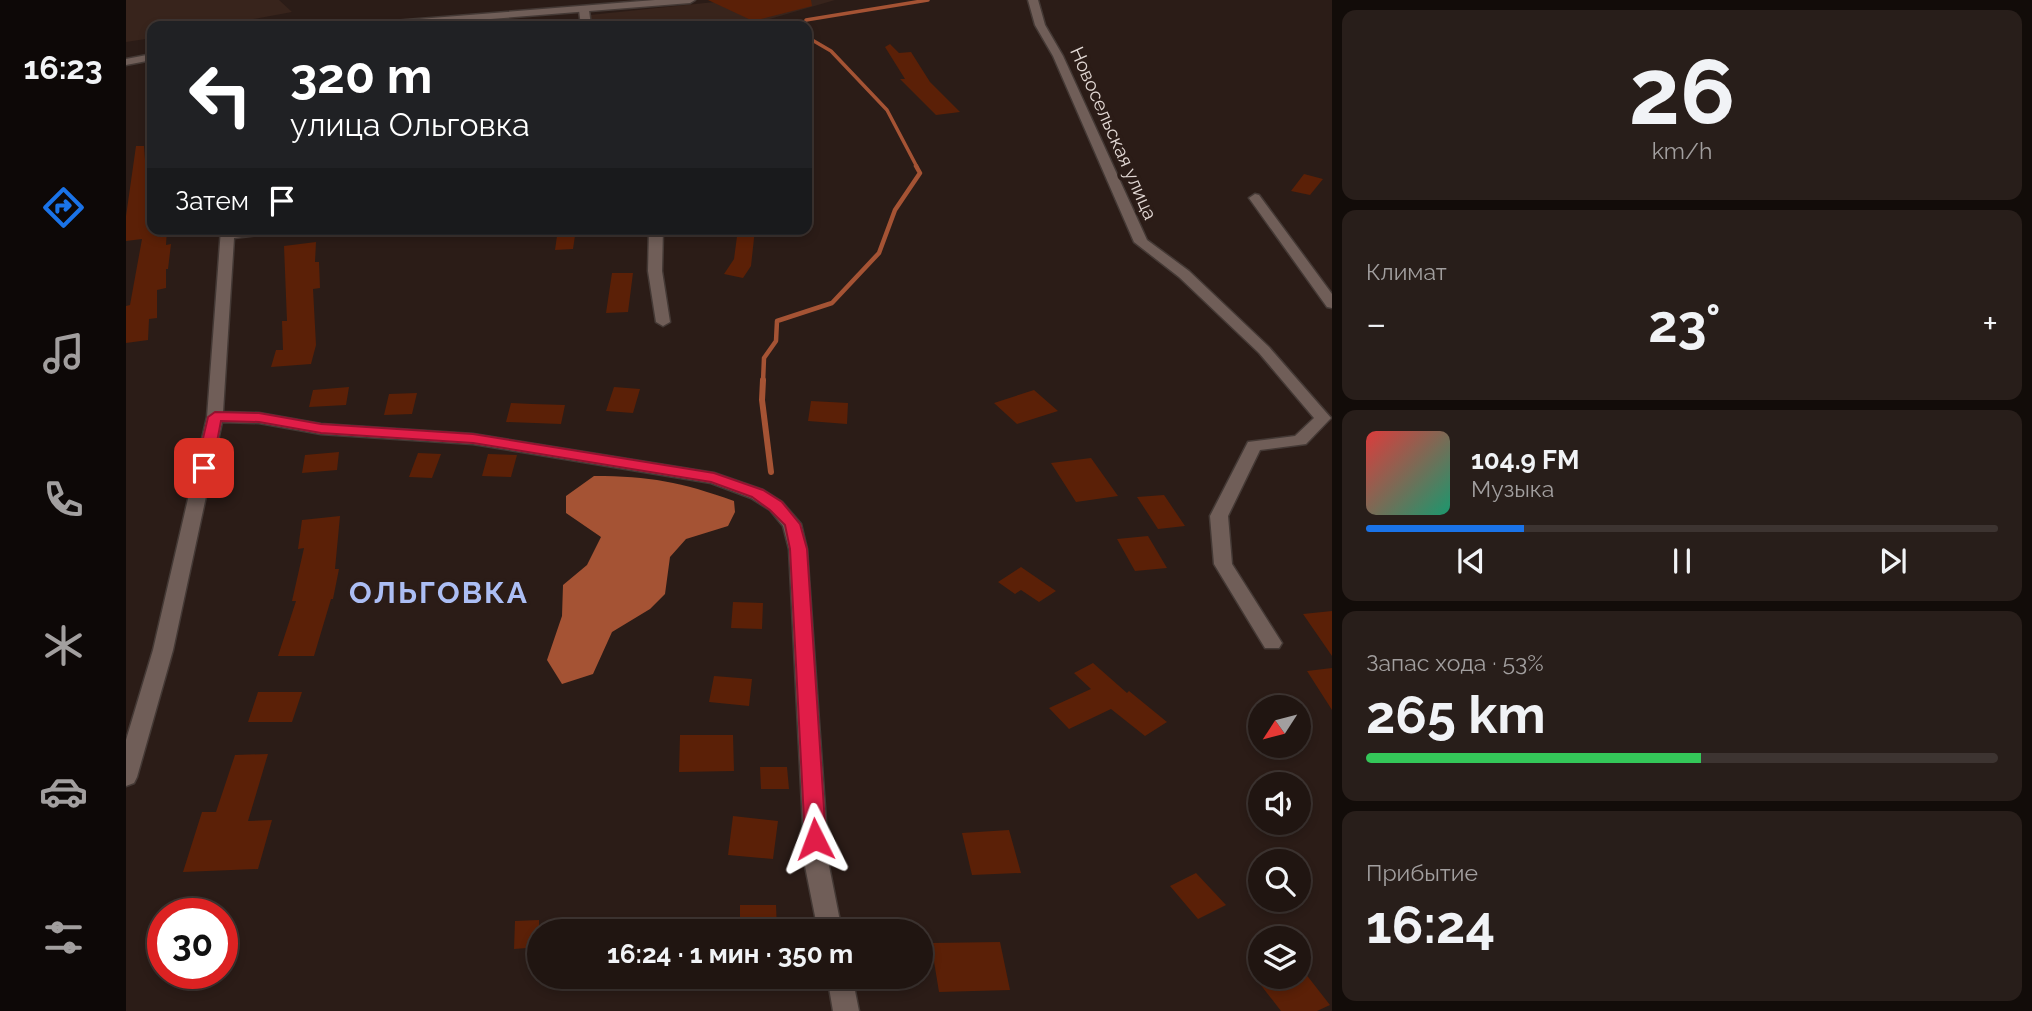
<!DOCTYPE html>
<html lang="ru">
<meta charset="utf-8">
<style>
:root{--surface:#201511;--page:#281e1a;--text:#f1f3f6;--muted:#a29f9f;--line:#3d3431;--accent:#1a73e8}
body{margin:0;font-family:Raleway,sans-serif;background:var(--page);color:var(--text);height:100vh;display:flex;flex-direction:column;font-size:26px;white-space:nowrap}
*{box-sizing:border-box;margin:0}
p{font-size:23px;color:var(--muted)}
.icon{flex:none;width:38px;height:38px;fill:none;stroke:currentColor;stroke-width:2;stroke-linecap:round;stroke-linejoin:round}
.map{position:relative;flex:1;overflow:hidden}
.panel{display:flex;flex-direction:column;gap:10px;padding:10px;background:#120c09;width:700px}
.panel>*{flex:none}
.guide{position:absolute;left:21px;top:21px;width:665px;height:214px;border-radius:14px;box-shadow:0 4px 10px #0003,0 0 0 2px var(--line);background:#202124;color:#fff;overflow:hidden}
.needle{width:46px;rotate:234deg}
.fabs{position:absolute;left:1122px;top:695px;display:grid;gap:14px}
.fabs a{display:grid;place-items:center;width:63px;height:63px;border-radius:50%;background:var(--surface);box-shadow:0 4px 10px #0003,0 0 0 2px var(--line);font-size:35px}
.speed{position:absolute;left:21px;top:898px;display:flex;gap:14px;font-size:35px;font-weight:700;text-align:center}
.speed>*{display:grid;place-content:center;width:91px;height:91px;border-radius:50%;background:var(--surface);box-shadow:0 4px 10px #0003,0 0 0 2px var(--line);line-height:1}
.speed .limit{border:10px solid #d22;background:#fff;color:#111}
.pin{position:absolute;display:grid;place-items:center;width:60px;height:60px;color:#fff;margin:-30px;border-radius:14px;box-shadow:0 4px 10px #0006}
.me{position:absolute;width:77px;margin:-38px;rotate:357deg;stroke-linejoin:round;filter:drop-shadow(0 0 5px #0008)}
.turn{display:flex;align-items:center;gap:24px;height:147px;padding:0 28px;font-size:32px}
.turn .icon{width:91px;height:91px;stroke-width:2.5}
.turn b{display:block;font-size:49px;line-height:60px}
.then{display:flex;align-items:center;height:66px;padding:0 28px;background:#0003;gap:14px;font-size:26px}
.big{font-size:52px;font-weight:700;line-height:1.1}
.panel .widget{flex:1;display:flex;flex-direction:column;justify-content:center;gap:10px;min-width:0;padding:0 24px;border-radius:14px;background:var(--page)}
.panel .dial{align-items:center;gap:0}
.dial b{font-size:91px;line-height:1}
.song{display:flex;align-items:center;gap:21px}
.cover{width:84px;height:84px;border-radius:10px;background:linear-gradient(135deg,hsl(0 70% 55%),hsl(160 70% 35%))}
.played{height:7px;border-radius:4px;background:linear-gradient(90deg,var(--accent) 25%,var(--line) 25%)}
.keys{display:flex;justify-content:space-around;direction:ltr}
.heat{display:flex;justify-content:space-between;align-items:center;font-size:38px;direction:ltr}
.charge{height:10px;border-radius:5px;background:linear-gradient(90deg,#34c759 53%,var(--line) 0)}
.trip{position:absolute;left:401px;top:919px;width:406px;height:70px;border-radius:35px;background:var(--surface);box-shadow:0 4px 10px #0003,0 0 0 2px var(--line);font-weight:700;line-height:70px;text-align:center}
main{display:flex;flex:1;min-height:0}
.menu{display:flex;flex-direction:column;width:126px;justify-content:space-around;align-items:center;background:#0d0807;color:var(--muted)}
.menu .icon{width:49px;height:49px}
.menu .selected{color:var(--accent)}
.menu b{font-size:32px;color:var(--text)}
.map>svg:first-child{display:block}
.built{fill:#38241c}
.water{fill:#a55334}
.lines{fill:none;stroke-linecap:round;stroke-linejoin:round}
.stream-far2{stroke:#a55334;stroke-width:3.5}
.stream-far1{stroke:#a55334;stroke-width:4.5}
.stream{stroke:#a55334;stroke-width:6}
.building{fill:#5b2007}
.minor-casing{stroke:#443935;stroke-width:3}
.tertiary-casing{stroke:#443935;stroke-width:3}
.minor{fill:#705e58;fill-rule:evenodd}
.tertiary{fill:#705e58;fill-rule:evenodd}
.route{fill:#e11d48;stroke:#92132f;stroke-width:2}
.labels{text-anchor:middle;stroke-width:7;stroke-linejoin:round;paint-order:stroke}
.far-street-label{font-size:19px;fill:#e3d9d5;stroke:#2b1c17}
.district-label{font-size:30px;font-weight:bold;letter-spacing:2px;fill:#acbef4;stroke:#2b1c17}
</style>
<main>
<nav class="menu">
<b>16:23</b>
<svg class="icon selected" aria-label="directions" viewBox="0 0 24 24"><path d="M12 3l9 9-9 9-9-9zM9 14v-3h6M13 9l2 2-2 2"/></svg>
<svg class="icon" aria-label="music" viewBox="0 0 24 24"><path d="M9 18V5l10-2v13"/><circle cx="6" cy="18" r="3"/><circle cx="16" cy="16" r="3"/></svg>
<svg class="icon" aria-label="phone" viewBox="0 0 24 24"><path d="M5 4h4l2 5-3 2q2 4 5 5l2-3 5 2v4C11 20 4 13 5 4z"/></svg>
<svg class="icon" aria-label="climate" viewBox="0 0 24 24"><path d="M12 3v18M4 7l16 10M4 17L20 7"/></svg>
<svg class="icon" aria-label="car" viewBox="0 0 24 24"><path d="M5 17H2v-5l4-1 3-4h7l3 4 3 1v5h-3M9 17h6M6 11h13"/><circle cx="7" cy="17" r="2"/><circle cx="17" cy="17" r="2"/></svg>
<svg class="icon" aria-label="filters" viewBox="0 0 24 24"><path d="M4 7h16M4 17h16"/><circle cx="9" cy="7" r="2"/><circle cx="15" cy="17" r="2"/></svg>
</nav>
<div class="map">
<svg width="1206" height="1011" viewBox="0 0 1206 1011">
<rect width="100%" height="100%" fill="#2b1c17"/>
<path class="built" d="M0,0H153L166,12L89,26H26V38L0,42Z
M608,0H709L630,23L467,26L464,15Z"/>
<path class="water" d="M468,476C524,476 555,482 608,501L609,512L602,526L560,539L544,557L539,594L524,609L486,632L467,674L436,684L421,660L436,616L437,585L461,565L475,537L440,513V496Z"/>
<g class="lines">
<path class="stream-far2" d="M678,26L680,20L802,0
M681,37L705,51L761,110L791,167"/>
<path class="stream-far1" d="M637,382L638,358L650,341L651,321L706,303L753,253L769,210L794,173L790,166"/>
<path class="stream" d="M637,380L636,400L645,472"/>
</g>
<path class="building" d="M582,0H685L686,6L627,21Z
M764,44L773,53L785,52L804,82L834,112L810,115L774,79H779L759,47Z
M10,146H18L22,201L26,204V229H41L40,245L45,244L42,269H40V288L31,290V318L23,319L22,340L0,343V306L4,305L16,239L0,241V216Z
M1178,174L1197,179L1184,195L1165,191Z
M432,229H450L447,249L429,250Z
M612,229H629L625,266L617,278L598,274L608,259Z
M190,242L189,262H193L194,288L187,289L190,345L185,364L145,367L150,350H157L156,321H161L158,246Z
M486,273H507L502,312L480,313Z
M223,387L220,405L183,407L187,390Z
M488,387L514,389L507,413L480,411Z
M908,390L932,411L891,424L868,403Z
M291,393L286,414L258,415L263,394Z
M685,401L722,403L721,424L682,421Z
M385,403L406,404L439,405L435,424L380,422Z
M213,452L211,470L176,473L179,455Z
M292,453L315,454L306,478L283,477Z
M362,454L391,455L385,477L356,476Z
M965,458L992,496L950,502L925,463Z
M1038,495L1059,526L1032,529L1011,497Z
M214,516L209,569H213L207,599H205L188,656H152L170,601H166L178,548L172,549L176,520Z
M1022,536L1041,568L1009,571L991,539Z
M895,567L930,591L913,602L895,590L889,594L872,582Z
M607,602L637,603L636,629L605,628Z
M1206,611V656L1177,614Z
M967,663L1001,693L1003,691L1041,722L1019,736L985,709L943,729L923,708L965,689L948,673Z
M1206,668V710L1181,671Z
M588,676L626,679L623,706L583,702Z
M132,692H176L166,722H122Z
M554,735H607L608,771L553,772Z
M142,754L122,821L146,820L132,869L57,872L76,812H90L109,755Z
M634,767H661L663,789H635Z
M607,816L652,821L647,859L602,855Z
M883,830L895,873L846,875L836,833Z
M1070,873L1100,905L1072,919L1044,886Z
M614,905H650L651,931H614Z
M413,920V947L388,949L389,921Z
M874,942L884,990L813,992L805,943Z
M1179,973L1204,1005L1191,1011H1155L1134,984L1153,976H1172Z"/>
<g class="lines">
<g class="minor-casing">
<path id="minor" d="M902,0H912L919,25L937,56L1021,240L1063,271L1143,347L1205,418L1180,444L1134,450L1102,516L1106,564L1156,643L1153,648H1139L1088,564L1084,516L1122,442L1169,436L1188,418L1133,353L1053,277L1008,242L927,56L909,25Z
M458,7L463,10L465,26H455L453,10Z
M1129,194L1133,195L1206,294V308L1201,307L1123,198Z
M95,229H154L148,233L108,238L97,412L133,413L195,424L347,434L588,473L637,490L656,502L675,524L681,549L703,866L716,931H692L679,866L663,549L657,526L644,510L625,498L585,483L347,444L195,434L133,423L96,422L47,650L11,777L8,783L0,786V740L27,650L81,417Z
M523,229H537L536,271L544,322L537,326L530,322L522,271Z
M701,976H726L733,1011H707Z"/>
</g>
<g class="tertiary-casing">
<path id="tertiary" d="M529,0H569L564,3L276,26H238L243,23Z
M26,54V60L0,65V59Z"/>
</g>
<use href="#minor" class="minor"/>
<use href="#tertiary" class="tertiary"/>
</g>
<path class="route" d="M89,412L133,413L195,424L347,434L588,473L637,490L656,502L674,524L681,549L700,839L697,846L689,848L682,846L679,839L664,549L659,525L644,510L626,497L585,482L347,443L195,433L133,422L95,421L86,468L78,473L70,468L82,417Z"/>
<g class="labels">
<g class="far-street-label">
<text transform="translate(988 133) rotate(66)" y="7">Новосельская улица</text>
</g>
<g class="district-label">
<text x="313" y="603">ОЛЬГОВКА</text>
</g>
</g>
</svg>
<div class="fabs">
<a><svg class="needle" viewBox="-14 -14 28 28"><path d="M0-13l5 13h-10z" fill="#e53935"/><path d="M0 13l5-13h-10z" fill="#a29f9f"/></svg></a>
<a><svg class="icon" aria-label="sound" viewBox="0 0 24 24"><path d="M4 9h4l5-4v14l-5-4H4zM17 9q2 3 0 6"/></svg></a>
<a><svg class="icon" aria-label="search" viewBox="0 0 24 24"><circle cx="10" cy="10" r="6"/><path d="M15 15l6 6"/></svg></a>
<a><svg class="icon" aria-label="layers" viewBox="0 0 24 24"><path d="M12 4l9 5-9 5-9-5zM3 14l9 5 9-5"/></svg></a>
</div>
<div class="speed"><div class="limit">30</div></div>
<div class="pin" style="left:78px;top:468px;background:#d93025"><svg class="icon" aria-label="arrive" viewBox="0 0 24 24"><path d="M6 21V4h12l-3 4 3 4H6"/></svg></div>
<svg class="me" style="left:689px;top:839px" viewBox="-20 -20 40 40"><path d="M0-17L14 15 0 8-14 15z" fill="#e11d48" stroke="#fff" stroke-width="4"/></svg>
<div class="trip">16:24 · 1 мин · 350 m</div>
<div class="guide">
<div class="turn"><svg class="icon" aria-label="left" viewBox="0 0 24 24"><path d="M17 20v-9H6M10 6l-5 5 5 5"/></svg><div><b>320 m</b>улица Ольговка</div></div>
<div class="then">Затем<svg class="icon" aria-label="arrive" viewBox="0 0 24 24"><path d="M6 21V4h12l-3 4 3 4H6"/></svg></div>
</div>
</div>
<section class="panel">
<div class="widget dial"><b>26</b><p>km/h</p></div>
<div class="widget"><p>Климат</p>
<div class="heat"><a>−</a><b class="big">23°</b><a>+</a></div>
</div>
<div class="widget">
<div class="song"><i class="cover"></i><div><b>104.9 FM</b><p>Музыка</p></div></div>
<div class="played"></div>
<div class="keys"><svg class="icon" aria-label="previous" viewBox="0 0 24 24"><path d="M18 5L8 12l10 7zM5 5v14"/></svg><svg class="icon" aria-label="pause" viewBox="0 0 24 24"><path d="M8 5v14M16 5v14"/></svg><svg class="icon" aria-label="next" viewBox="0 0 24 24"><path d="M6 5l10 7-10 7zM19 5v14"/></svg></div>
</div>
<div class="widget"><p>Запас хода · 53%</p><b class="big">265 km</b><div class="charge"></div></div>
<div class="widget"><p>Прибытие</p><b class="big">16:24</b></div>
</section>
</main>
